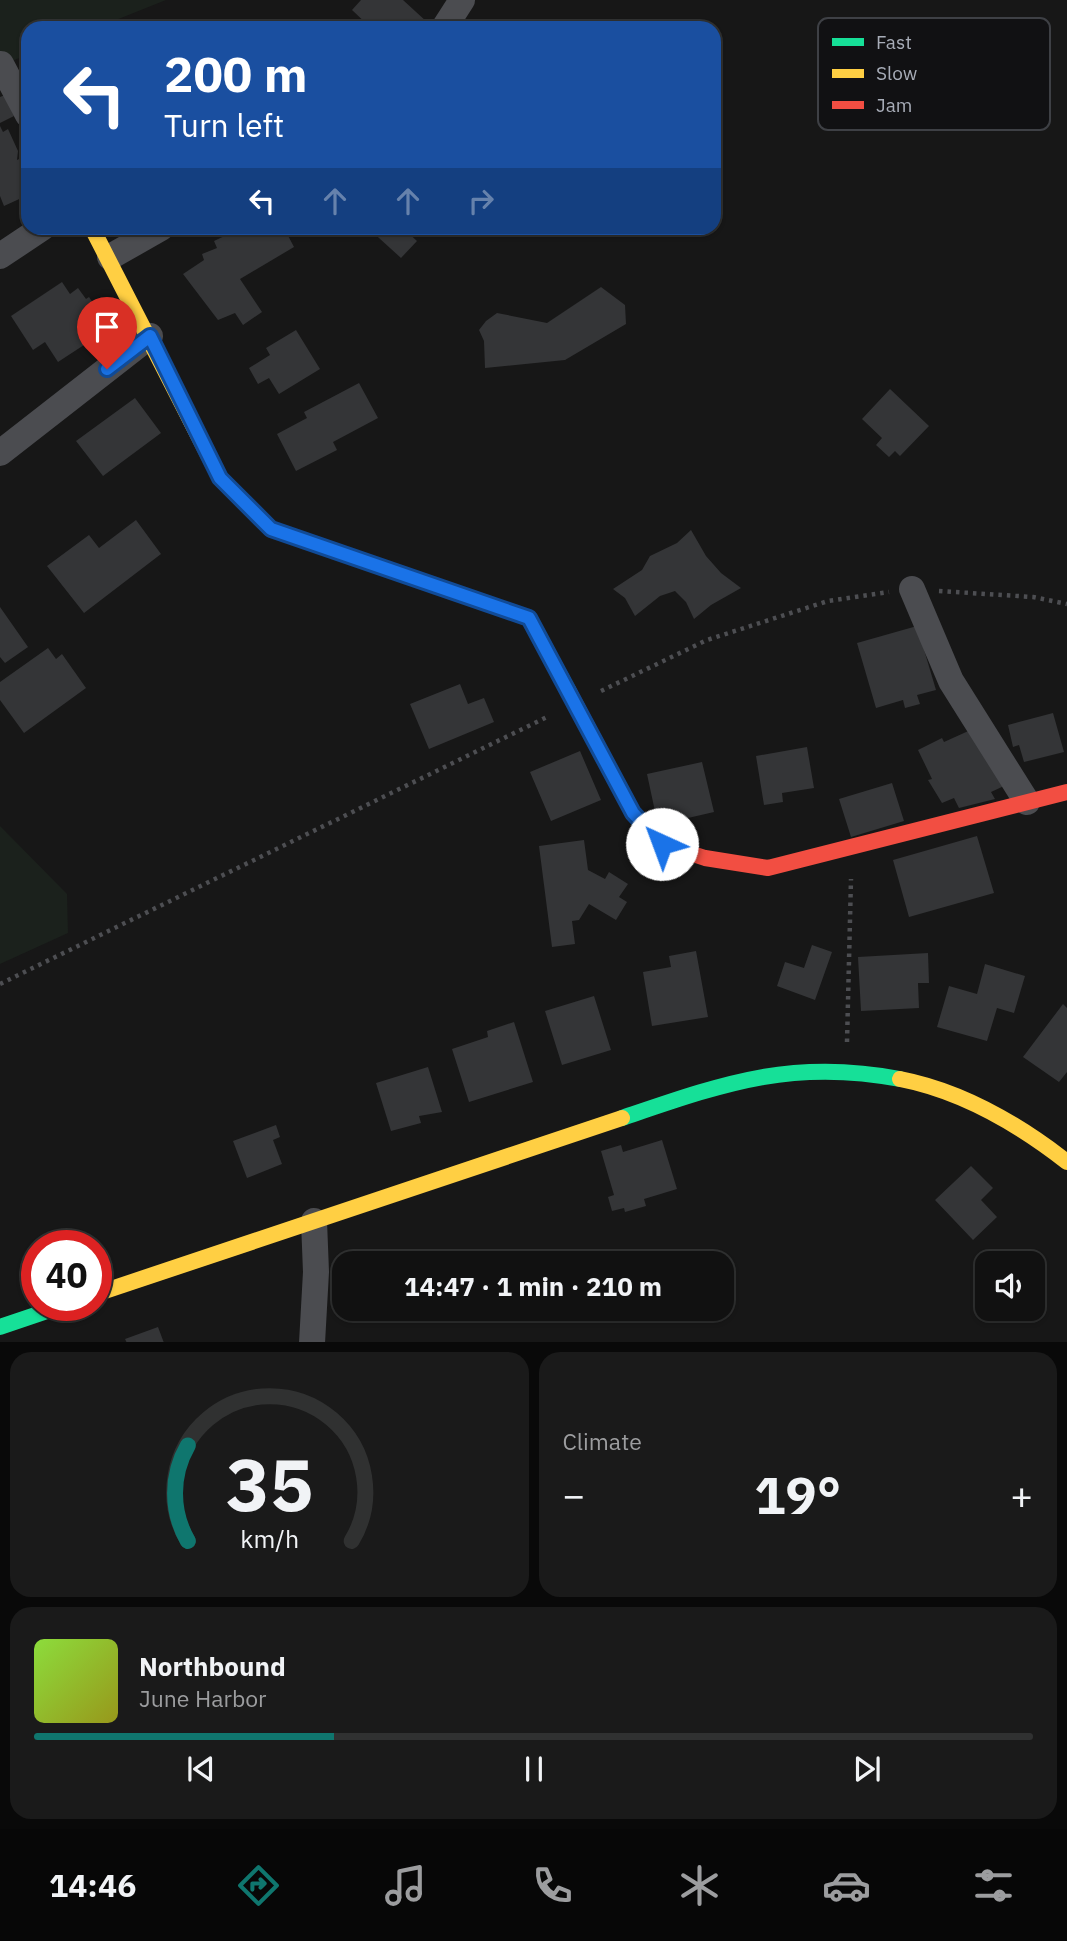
<!DOCTYPE html>
<meta charset="utf-8">
<style>
:root{--surface:#111;--page:#1a1a1a;--text:#f1f3f6;--muted:#9c9d9f;--line:#303131;--accent:#0f766e}
body{margin:0;font-family:"IBM Plex Sans",sans-serif;background:var(--page);color:var(--text);height:100vh;display:flex;flex-direction:column;font-size:26px;white-space:nowrap}
*{box-sizing:border-box;margin:0}
p{font-size:23px;color:var(--muted)}
.icon{flex:none;width:38px;height:38px;fill:none;stroke:currentColor;stroke-width:2;stroke-linecap:round;stroke-linejoin:round}
.map{position:relative;height:1342px;overflow:hidden}
.details{display:flex;flex-direction:column;gap:10px;padding:10px;background:#090909;flex:1}
.details>*{flex:none}
.banner{position:absolute;left:21px;top:21px;width:700px;height:214px;border-radius:21px;box-shadow:0 2px 5px #0004,0 0 0 2px var(--line);background:#1a4fa0;color:#fff;overflow:hidden}
.controls{position:absolute;left:975px;top:1251px;display:grid;gap:14px}
.controls a{display:grid;place-items:center;width:70px;height:70px;border-radius:14px;background:var(--surface);box-shadow:0 2px 5px #0004,0 0 0 2px var(--line);font-size:35px}
.speed{position:absolute;left:21px;top:1230px;display:flex;gap:14px;font-size:35px;font-weight:700;text-align:center}
.speed>*{display:grid;place-content:center;width:91px;height:91px;border-radius:50%;background:var(--surface);box-shadow:0 2px 5px #0004,0 0 0 2px var(--line);line-height:1}
.speed .limit{border:10px solid #d22;background:#fff;color:#111}
.pin{position:absolute;display:grid;place-items:center;width:60px;height:60px;color:#fff;margin:-72px -30px;border-radius:50% 50% 50% 0;rotate:-45deg;box-shadow:0 0 7px #0007}
.pin .icon{rotate:45deg}
.me{position:absolute;width:77px;margin:-38px;rotate:317deg;stroke-linejoin:round;filter:drop-shadow(0 0 5px #0008)}
.turn{display:flex;align-items:center;gap:24px;height:147px;padding:0 28px;font-size:32px}
.turn .icon{width:91px;height:91px;stroke-width:2.5}
.turn b{display:block;font-size:49px;line-height:60px}
.lanes{display:flex;align-items:center;height:66px;padding:0 28px;background:#0003;justify-content:center;gap:35px;direction:ltr}
.lanes .off{opacity:.35}
.big{font-size:52px;font-weight:700;line-height:1.1}
.details .tile{flex:1;display:flex;flex-direction:column;justify-content:center;gap:10px;min-width:0;padding:0 24px;border-radius:21px;background:var(--page)}
.details .dial{align-items:center;gap:0}
.dial svg{height:182px;overflow:visible;fill:none;stroke:var(--line);stroke-width:7;stroke-linecap:round;text-anchor:middle}
.dial text{fill:var(--text);stroke:none}
.song{display:flex;align-items:center;gap:21px}
.cover{width:84px;height:84px;border-radius:10px;background:linear-gradient(135deg,hsl(90 70% 55%),hsl(60 70% 35%))}
.played{height:7px;border-radius:4px;background:linear-gradient(90deg,var(--accent) 30%,var(--line) 30%)}
.keys{display:flex;justify-content:space-around;direction:ltr}
.heat{display:flex;justify-content:space-between;align-items:center;font-size:38px;direction:ltr}
.details .tiles{flex:1;display:grid;gap:10px;grid-template-columns:1fr 1fr}
.tile:last-child{grid-column:span 2}
.trip{position:absolute;left:332px;top:1251px;width:402px;height:70px;border-radius:21px;background:var(--surface);box-shadow:0 2px 5px #0004,0 0 0 2px var(--line);font-weight:700;line-height:70px;text-align:center}
.dock{display:flex;height:112px;justify-content:space-around;align-items:center;background:#070707;color:var(--muted)}
.dock .icon{width:49px;height:49px}
.dock .active{color:var(--accent)}
.dock b{font-size:32px;color:var(--text)}
.map>svg:first-child{display:block}
.green{fill:#1b211c}
.building{fill:#343537}
.lines{fill:none;stroke-linecap:round;stroke-linejoin:round}
.path{stroke:#4d4e52;stroke-width:4.5;stroke-dasharray:3.5 5;stroke-linecap:butt}
.street{stroke:#4b4c50;stroke-width:26}
.fast{stroke:#16e098;stroke-width:16}
.slow{stroke:#ffcf43;stroke-width:16}
.jam{stroke:#f24e42;stroke-width:16}
.route-casing{stroke:#114b97;stroke-width:18}
.route{stroke:#1a73e8;stroke-width:12}
.key{fill:#111113;stroke:#3e4045;stroke-width:2}
.key-label{font-size:19px;fill:#a8adb8}
</style>
<div class="map">
<svg width="1067" height="1343" viewBox="0 0 1067 1343">
<rect width="100%" height="100%" fill="#171717"/>
<path class="green" d="M0,0H166L96,28H28V55L0,65Z
M0,826L67,894L68,933L0,964Z"/>
<path class="building" d="M361,0H403L427,22L421,28H371L352,10Z
M5,95L14,116L0,123V97Z
M0,126L3,132L8,129L18,151L17,160L27,155L23,145L28,143V195L4,206L0,196Z
M241,228H284L294,247L240,279L262,312L243,325L235,313L218,320L183,274L204,260L202,254L217,248L214,241Z
M368,228H403L417,241L401,258Z
M62,282L70,294L78,288L86,299L89,297L110,328L58,362L45,342L33,350L11,316Z
M601,287L625,305L626,324L565,360L485,368L484,341L479,330L486,321L497,313L547,323Z
M296,330L320,369L279,394L269,378L258,384L249,368L270,355L266,348Z
M359,383L378,418L333,442L337,450L296,471L277,434L307,418L304,412Z
M890,389L929,426L900,456L895,451L889,457L876,445L882,438L862,419Z
M135,398L161,433L103,476L76,441Z
M136,520L161,554L84,613L47,566L89,535L99,548Z
M691,530L706,556L721,573L741,588L711,605L694,619L686,602L675,591L660,596L635,616L625,598L613,589L642,570L650,556L677,543Z
M0,607L28,647L5,663L0,657Z
M917,626L936,690L917,695L920,704L905,708L903,700L876,708L857,643Z
M48,648L56,659L62,654L86,688L24,733L0,700V682Z
M460,684L468,704L484,698L494,722L429,749L410,704Z
M1053,713L1064,752L1024,762L1019,745L1013,747L1008,725Z
M975,728L1004,786L991,792L995,799L959,808L954,798L942,803L928,780L932,779L918,750L942,738L944,742Z
M807,747L814,788L782,793L783,802L764,805L756,756Z
M580,751L601,800L551,821L530,772Z
M702,762L714,812L675,821L673,812L656,816L647,774Z
M892,783L904,821L851,837L839,799Z
M977,836L994,893L909,917L893,860Z
M584,840L588,870L605,879L609,872L628,884L619,897L627,902L616,920L589,904L579,920L572,921L575,944L552,947L539,846Z
M812,945L832,952L815,1000L777,986L785,962L804,968Z
M696,951L708,1017L652,1026L643,972L671,967L669,956Z
M928,953L929,983H918L919,1008L861,1011L858,957Z
M985,964L1025,976L1014,1013L997,1008L987,1041L937,1027L949,986L977,994Z
M594,996L611,1050L562,1065L545,1011Z
M1063,1004L1067,1008V1072L1059,1082L1023,1057Z
M514,1022L533,1082L469,1102L452,1049L488,1037L487,1031Z
M428,1067L442,1112L419,1116L421,1123L391,1131L376,1083Z
M276,1125L280,1137L273,1140L282,1164L247,1178L233,1141Z
M662,1140L677,1189L644,1199L646,1206L625,1212L624,1208L612,1211L608,1197L614,1195L601,1151L621,1145L623,1152Z
M971,1166L993,1188L981,1200L997,1217L973,1240L935,1200Z
M158,1327L164,1343H127L125,1339Z"/>
<g class="lines">
<path class="path" d="M939,591L1033,597L1067,604
M601,691L707,640L828,601L889,592
M0,984L549,716
M847,1042L851,879"/>
<path class="street" d="M444,28L462,0
M1,64L28,115
M0,256L42,228
M110,257L161,228
M0,453L150,336
M912,589L951,681L1027,802
M312,1343L316,1272L314,1221"/>
<path class="fast" d="M347,555L529,618L568,690
M622,1118C722,1084 792,1058 900,1079
M0,1327L62,1306"/>
<path class="slow" d="M92,228L220,478L271,529L347,555
M900,1079C962,1091 1017,1123 1067,1162
M96,1294L622,1118"/>
<path class="jam" d="M568,690L633,813L662,844L705,858L768,868L1067,792"/>
</g>
<g class="lines">
<g class="route-casing">
<path id="route" d="M107,369L150,336L220,478L271,529L529,618L633,813L662,844"/>
</g>
<use href="#route" class="route"/>
</g>
<rect x="818" y="18" width="232" height="112" rx="10" class="key"/>
<rect x="832" y="38" width="32" height="8" fill="#16e098"/>
<rect x="832" y="69" width="32" height="9" fill="#ffcf43"/>
<rect x="832" y="101" width="32" height="8" fill="#f24e42"/>
<g class="key-label">
<text x="876" y="49">Fast</text>
<text x="876" y="80">Slow</text>
<text x="876" y="112">Jam</text>
</g>
</svg>
<div class="controls">
<a><svg class="icon" aria-label="sound" viewBox="0 0 24 24"><path d="M4 9h4l5-4v14l-5-4H4zM17 9q2 3 0 6"/></svg></a>
</div>
<div class="speed"><div class="limit">40</div></div>
<div class="pin" style="left:107px;top:369px;background:#d93025"><svg class="icon" aria-label="arrive" viewBox="0 0 24 24"><path d="M6 21V4h12l-3 4 3 4H6"/></svg></div>
<svg class="me" style="left:662px;top:844px" viewBox="-20 -20 40 40"><circle r="19" fill="#fff"/><path d="M0-13L10 11 0 6-10 11z" fill="#1a73e8"/></svg>
<div class="trip">14:47 · 1 min · 210 m</div>
<div class="banner">
<div class="turn"><svg class="icon" aria-label="left" viewBox="0 0 24 24"><path d="M17 20v-9H6M10 6l-5 5 5 5"/></svg><div><b>200 m</b>Turn left</div></div>
<div class="lanes"><svg class="icon" aria-label="left" viewBox="0 0 24 24"><path d="M17 20v-9H6M10 6l-5 5 5 5"/></svg><svg class="icon off" aria-label="ahead" viewBox="0 0 24 24"><path d="M12 20V5M6 11l6-6 6 6"/></svg><svg class="icon off" aria-label="ahead" viewBox="0 0 24 24"><path d="M12 20V5M6 11l6-6 6 6"/></svg><svg class="icon off" aria-label="right" viewBox="0 0 24 24"><path d="M7 20v-9h11M14 6l5 5-5 5"/></svg></div>
</div>
</div>
<section class="details">
<div class="tiles">
<div class="tile dial"><svg viewBox="0 0 100 80">
<path d="M14 69A42 42 0 1 1 86 69"/>
<path d="M14 69A42 42 0 0 1 14 27" stroke="#0f766e"/>
<text x="50" y="56" font-size="32" font-weight="700">35</text>
<text x="50" y="72" font-size="11">km/h</text>
</svg></div>
<div class="tile"><p>Climate</p>
<div class="heat"><a>−</a><b class="big">19°</b><a>+</a></div>
</div>
<div class="tile">
<div class="song"><i class="cover"></i><div><b>Northbound</b><p>June Harbor</p></div></div>
<div class="played"></div>
<div class="keys"><svg class="icon" aria-label="previous" viewBox="0 0 24 24"><path d="M18 5L8 12l10 7zM5 5v14"/></svg><svg class="icon" aria-label="pause" viewBox="0 0 24 24"><path d="M8 5v14M16 5v14"/></svg><svg class="icon" aria-label="next" viewBox="0 0 24 24"><path d="M6 5l10 7-10 7zM19 5v14"/></svg></div>
</div>
</div>
</section>
<nav class="dock">
<b>14:46</b>
<svg class="icon active" aria-label="directions" viewBox="0 0 24 24"><path d="M12 3l9 9-9 9-9-9zM9 14v-3h6M13 9l2 2-2 2"/></svg>
<svg class="icon" aria-label="music" viewBox="0 0 24 24"><path d="M9 18V5l10-2v13"/><circle cx="6" cy="18" r="3"/><circle cx="16" cy="16" r="3"/></svg>
<svg class="icon" aria-label="phone" viewBox="0 0 24 24"><path d="M5 4h4l2 5-3 2q2 4 5 5l2-3 5 2v4C11 20 4 13 5 4z"/></svg>
<svg class="icon" aria-label="climate" viewBox="0 0 24 24"><path d="M12 3v18M4 7l16 10M4 17L20 7"/></svg>
<svg class="icon" aria-label="car" viewBox="0 0 24 24"><path d="M5 17H2v-5l4-1 3-4h7l3 4 3 1v5h-3M9 17h6M6 11h13"/><circle cx="7" cy="17" r="2"/><circle cx="17" cy="17" r="2"/></svg>
<svg class="icon" aria-label="filters" viewBox="0 0 24 24"><path d="M4 7h16M4 17h16"/><circle cx="9" cy="7" r="2"/><circle cx="15" cy="17" r="2"/></svg>
</nav>
